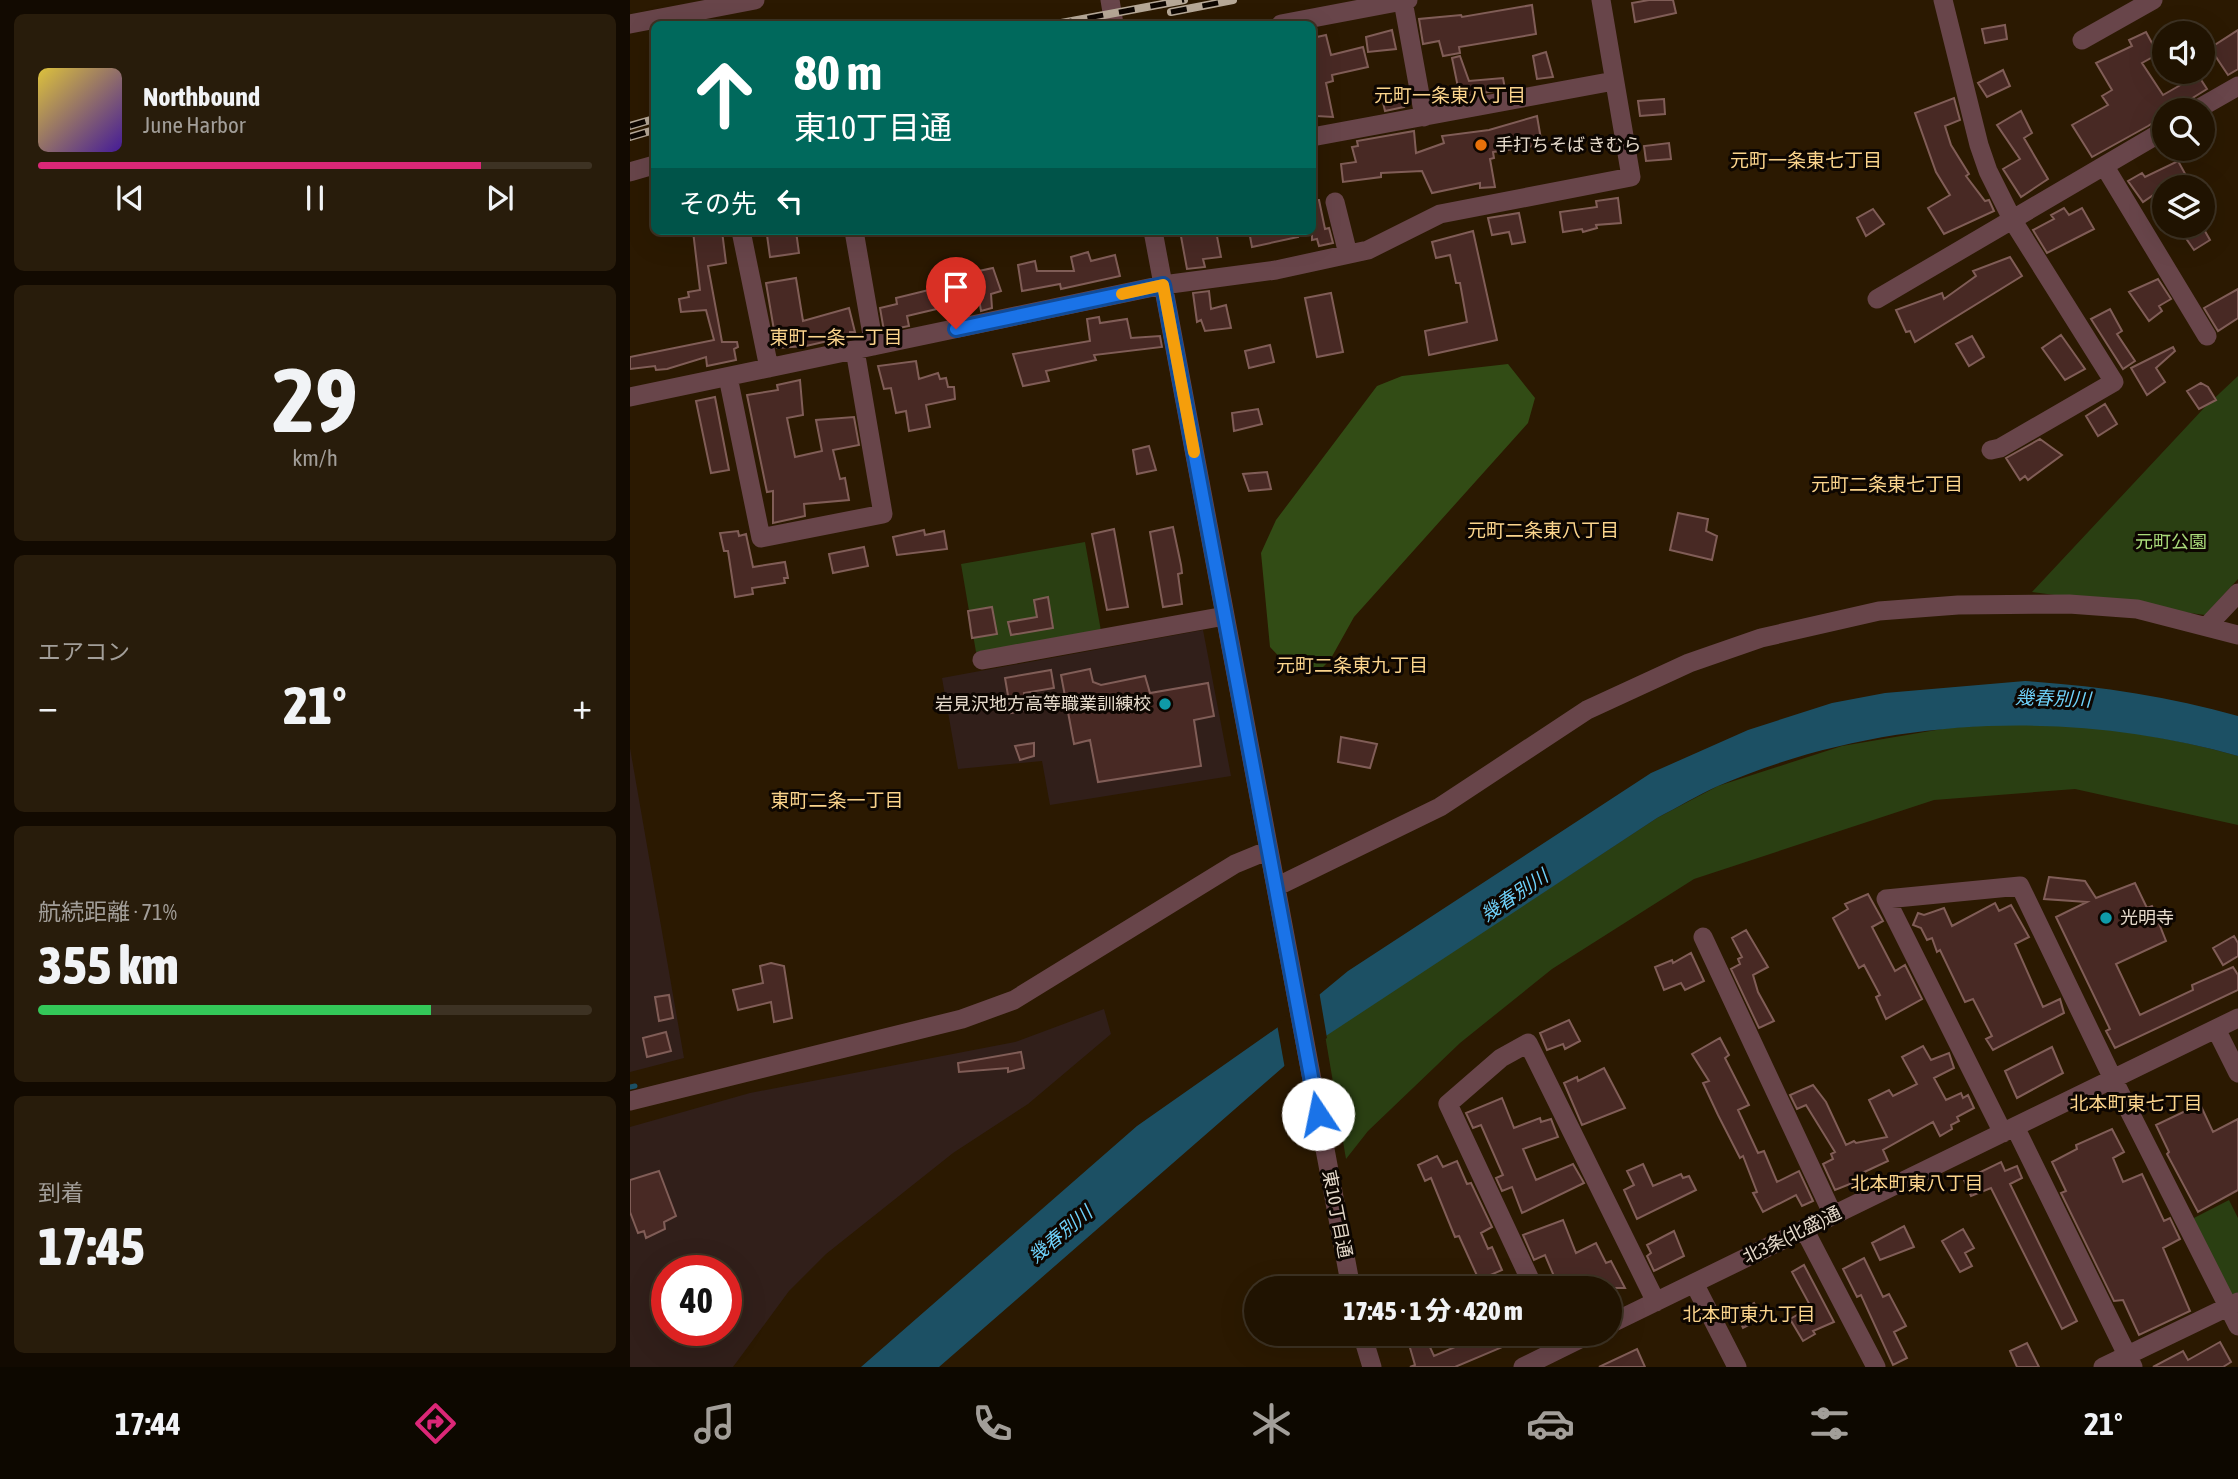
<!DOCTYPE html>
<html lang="ja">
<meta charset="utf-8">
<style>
:root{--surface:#201301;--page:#281c0b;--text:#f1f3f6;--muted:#a29e99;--line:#3d3223;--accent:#db2777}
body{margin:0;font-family:"Asap Condensed","Noto Sans JP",sans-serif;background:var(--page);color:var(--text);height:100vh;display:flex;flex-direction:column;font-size:26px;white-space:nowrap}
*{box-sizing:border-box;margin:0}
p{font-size:23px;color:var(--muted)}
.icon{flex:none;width:38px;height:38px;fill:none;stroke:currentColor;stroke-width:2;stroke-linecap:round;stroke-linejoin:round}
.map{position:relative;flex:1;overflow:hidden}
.sheet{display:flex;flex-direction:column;gap:14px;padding:14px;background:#120a01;width:630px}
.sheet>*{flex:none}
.banner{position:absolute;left:21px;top:21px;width:665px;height:214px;border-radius:10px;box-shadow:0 7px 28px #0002,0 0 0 2px var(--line);background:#00695c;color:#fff;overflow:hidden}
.tools{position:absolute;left:1522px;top:21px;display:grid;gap:14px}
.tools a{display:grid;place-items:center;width:63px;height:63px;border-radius:50%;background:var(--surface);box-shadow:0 7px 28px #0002,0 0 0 2px var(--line);font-size:35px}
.speed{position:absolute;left:21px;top:1255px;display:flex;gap:14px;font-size:35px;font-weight:700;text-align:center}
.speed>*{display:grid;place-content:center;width:91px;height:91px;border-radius:50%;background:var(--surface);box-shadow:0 7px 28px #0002,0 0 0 2px var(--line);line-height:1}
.speed .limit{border:10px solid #d22;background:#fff;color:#111}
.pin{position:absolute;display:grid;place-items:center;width:60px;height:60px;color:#fff;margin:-72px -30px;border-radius:50% 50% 50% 0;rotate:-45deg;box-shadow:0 0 7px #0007}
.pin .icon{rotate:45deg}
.me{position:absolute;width:77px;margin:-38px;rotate:349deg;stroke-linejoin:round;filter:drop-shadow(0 0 5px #0008)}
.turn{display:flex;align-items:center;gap:24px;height:147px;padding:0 28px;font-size:32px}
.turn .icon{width:91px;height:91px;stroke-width:2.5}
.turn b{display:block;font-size:49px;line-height:60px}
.then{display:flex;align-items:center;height:66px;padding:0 28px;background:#0003;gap:14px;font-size:26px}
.big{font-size:52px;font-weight:800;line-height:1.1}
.sheet .widget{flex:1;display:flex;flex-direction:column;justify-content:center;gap:10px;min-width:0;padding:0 24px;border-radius:10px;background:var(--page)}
.sheet .dial{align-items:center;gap:0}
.dial b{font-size:91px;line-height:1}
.song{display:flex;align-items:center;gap:21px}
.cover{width:84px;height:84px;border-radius:10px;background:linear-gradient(135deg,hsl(50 70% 55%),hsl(260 70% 35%))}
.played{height:7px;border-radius:4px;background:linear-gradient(90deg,var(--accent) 80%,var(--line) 80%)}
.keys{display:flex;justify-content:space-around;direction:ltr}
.heat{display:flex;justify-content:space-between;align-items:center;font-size:38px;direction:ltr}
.charge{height:10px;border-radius:5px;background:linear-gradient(90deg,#34c759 71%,var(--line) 0)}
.trip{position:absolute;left:614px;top:1276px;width:378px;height:70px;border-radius:35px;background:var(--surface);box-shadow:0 7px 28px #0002,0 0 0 2px var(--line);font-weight:800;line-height:70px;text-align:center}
.tabs{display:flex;height:112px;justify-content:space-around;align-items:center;background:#0d0800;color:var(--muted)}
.tabs .icon{width:49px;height:49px}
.tabs .current{color:var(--accent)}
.tabs b{font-size:32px;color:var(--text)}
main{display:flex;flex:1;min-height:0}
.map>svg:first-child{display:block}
.industrial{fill:#311f1a;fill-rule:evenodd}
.green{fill:#2a3f12}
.forest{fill:#324c15}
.water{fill:#1c5064}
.pier{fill:#2b1901}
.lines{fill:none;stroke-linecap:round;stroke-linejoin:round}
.stream{stroke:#1c5064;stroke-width:5}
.building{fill:#482924;stroke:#805d57;stroke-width:2}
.minor{stroke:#68454a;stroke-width:19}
.rail-casing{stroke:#b6a897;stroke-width:8}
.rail{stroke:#0d0601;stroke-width:5;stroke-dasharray:16;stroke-linecap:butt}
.route-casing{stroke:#114b97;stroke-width:18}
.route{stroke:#1a73e8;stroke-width:12}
.slow{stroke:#f59e0b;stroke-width:12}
.food-dot{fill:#e8710a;stroke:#0d0601;stroke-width:2.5}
.culture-dot{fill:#0f9aa8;stroke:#0d0601;stroke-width:2.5}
.labels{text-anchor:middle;stroke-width:6;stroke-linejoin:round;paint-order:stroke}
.poi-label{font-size:18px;fill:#e6dacb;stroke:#0d0601;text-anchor:start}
.park-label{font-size:18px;fill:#aadb7a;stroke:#0d0601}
.street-label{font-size:18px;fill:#e6dacb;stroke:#0d0601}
.neighbourhood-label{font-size:19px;fill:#fbd48c;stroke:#0d0601}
.water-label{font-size:19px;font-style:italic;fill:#6fd2fb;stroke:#0d0601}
</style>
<main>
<section class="sheet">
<div class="widget">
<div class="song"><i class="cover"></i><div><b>Northbound</b><p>June Harbor</p></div></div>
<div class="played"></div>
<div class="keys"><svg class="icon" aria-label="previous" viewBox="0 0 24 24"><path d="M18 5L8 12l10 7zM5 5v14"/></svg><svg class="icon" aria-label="pause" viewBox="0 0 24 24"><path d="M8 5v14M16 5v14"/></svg><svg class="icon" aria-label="next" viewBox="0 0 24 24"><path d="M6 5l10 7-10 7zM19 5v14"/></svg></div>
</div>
<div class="widget dial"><b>29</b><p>km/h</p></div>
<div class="widget"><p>エアコン</p>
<div class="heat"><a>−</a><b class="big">21°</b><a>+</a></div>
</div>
<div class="widget"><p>航続距離 · 71%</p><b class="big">355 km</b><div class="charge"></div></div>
<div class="widget"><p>到着</p><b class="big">17:45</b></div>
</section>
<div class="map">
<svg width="1608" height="1367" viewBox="0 0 1608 1367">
<rect width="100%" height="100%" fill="#2b1901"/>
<path class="industrial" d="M573,630L601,776L420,805L412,761L328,769L312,678Z
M0,748L54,1058L0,1072Z
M474,1009L481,1034L398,1104L323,1153L196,1254L159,1291L103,1367H0V1127L120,1093L385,1042ZM37,1270H96V1330H37Z"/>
<path class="green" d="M1608,376V579L1575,615L1402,592L1574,408Z
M455,542L471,631L346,652L331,564Z
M1374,724C1453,723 1532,734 1608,756V825L1445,789L1304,800L1064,879L922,969L830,1043L738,1131L716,1159L695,1035L1027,818L1088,786L1212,746L1318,728Z
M1599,1200L1608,1218V1301L1599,1305L1558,1221Z"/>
<path class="forest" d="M878,364L905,398L898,423L724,617L700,660L687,673L660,668L640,647L631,553L646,520L747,386L772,376Z"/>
<path class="water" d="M1395,681C1468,686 1538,696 1608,716V756C1439,708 1251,716 1088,786C1068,795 1048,807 1027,818L667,1055L309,1367H231L507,1126L661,1018L718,971L1021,773L1118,730L1202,703L1255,693Z"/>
<path class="pier" d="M689,991L697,1038L655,1069L647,1024Z"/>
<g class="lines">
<path class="stream" d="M0,1087L5,1086"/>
</g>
<path class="building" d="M1019,0H1043L1046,13L1005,22L1002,3Z
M902,5L906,34L829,47L830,53L813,56L809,41L793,44L789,19L831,15L832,17Z
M1375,25L1377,39L1355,43L1352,29Z
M762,30L766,49L738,52L736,37Z
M1608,30V69L1598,75L1580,48Z
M1516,32L1528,54L1512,63L1533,95L1568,75L1577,89L1543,110H1535V115L1518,126L1462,157L1442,125L1478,105L1472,96L1482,90L1466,63L1502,46L1499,40Z
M696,35L701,55L733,47L738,67L702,75L703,81L696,83L703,117L687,116L682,94V38Z
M916,52L923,77L907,79L903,56Z
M830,56L839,81L873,78L875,89L830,97L822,58Z
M1373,70L1380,86L1357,97L1348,83Z
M769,91L774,107L755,111L751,94Z
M1324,98L1330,120L1315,126L1321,145L1339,174L1336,176L1355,201L1359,200L1364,211L1314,234L1298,208L1320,195L1306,172L1285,113Z
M1034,99L1035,114L1010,116L1008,101Z
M1391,111L1402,133L1394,138L1418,179L1391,197L1373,169L1390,159L1367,125Z
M907,116L912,145L863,152L864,158L860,159L865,187L850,188V183L802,193L792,171L751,173V177L713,182L711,164L726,162L722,147L728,146L727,141L784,131L786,153L814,143L812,136L859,130Z
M1039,143L1041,159L1016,161L1014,146Z
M1548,161L1558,179L1544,187H1535L1513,202L1498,181L1512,173L1515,177Z
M988,198L991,223L966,225L967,228L953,232L952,229L933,232L930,212L967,207L966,201Z
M682,200H689L695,229L699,228L703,243L689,246L687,239L682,240Z
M1434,208L1439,215L1452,208L1464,229L1417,253L1403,230L1424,219L1421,215Z
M1243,209L1254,224L1236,236L1227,218Z
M889,213L895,242L882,244L879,232L862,235L858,218Z
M1567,226H1572L1580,240L1564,250L1553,234Z
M63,231H92L96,263L78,266L92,342H107L108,347L104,349L106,360L77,366L76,357L37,369L26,370L25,366L0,369V357L84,340L76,310L51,312L49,299L59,297L58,292L70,290Z
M166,231L169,253L140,257L137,235Z
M550,231H586L591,257L573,259L575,267L557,269Z
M619,231H667L668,237L622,247Z
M843,231L867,340L799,355L795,331L837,322L830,283H826L820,255L806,258L802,242Z
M458,252L461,261L485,255L490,276L431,289L430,284L392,291L388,265L405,261L407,271H444L441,257Z
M1380,257L1392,276L1285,342L1280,331L1276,332L1266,310L1312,293L1314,299L1346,276L1343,271Z
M363,268L371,291L361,294L362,308L351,311L349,299L277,316L279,326L254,331L250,308L267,304L266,298L307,288L306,280Z
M166,278L173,321L219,308L225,332H220V336L176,346L147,348L136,283Z
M1528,279L1541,299L1529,306L1532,311L1519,321L1499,292Z
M1608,289V318L1588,331L1574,308Z
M579,291L581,309L596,305L601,328L575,331L571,320L567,322L563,293Z
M701,293L713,352L687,357L675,298Z
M1480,309L1492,331L1487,334L1505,361L1493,369L1461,319Z
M469,317L470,323L497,319L501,338L530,336L532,347L464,355L466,360L416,371L419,381L393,386L383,354L460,341L457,319Z
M1431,335L1455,369L1435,380L1412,348Z
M1342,336L1354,357L1339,366L1326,344Z
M640,345L644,362L619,368L615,351Z
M1543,347L1545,351L1526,368L1535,382L1517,395L1501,368Z
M286,361L289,379L308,373L310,379L316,378L318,387H324L325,399L296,405L300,427L279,431L276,411L266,413L261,388L254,389L248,366Z
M170,380L173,415L157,418L165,457L192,451L186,420L224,417L229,445L203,450L210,479L215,478L219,500L174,504L175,516L143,523V491L137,492L117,395L148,390L147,385Z
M1571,383L1578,387L1586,400L1569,409L1557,391Z
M85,397L99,470L81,473L66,401Z
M1475,404L1487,424L1468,436L1456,416Z
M628,409L632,424L604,431L602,413Z
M1410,439L1432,455L1398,480L1395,476L1390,480L1376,458Z
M519,446L526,470L507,474L503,450Z
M637,472L641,489L619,491L613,474Z
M1048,513L1078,519L1076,531L1087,536L1082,560L1040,550Z
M543,527L551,565L552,573L548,574L552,604L533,607L520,532Z
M484,529L498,607L477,610L462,534Z
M294,530L295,535L314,531L317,549L267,555L263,537Z
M108,531L109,536L116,534L123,567L155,562L158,578H154L155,583L122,588L123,594L105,597L98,551H94L90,533Z
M234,547L238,566L203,573L199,554Z
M418,597L423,628L381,635L378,622L407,617L404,600Z
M362,607L367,634L342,638L338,611Z
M460,669L463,682L471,685L515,676L520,693L578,683L584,716L564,720L571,766L468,782L460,740L444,744L431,675Z
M421,670L424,688L394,693L397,710L381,713L375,678Z
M711,737L747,744L740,768L708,762Z
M404,743V756L390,760L385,746Z
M1419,877L1455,881L1466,898L1505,883L1517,908L1522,906L1536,941L1486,964L1510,1015L1563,990L1562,985L1603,967L1608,975V990L1485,1048L1476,1031L1480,1029L1426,917L1457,902L1414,899Z
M1238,894L1253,921L1242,927L1265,971L1275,965L1292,999L1256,1019L1246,997L1250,995L1234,965L1229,968L1203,918L1218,909L1215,904Z
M1365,903L1369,911L1381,905L1399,937L1385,944L1413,1007L1430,999L1434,1013L1363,1050L1356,1039L1362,1036L1343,999L1335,1002L1310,950L1307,952L1302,938L1297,940L1291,928L1283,925L1288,913L1294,915L1314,908L1322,926Z
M1116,930L1138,967L1123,975L1128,992L1144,1021L1129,1028L1101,969L1110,964L1108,959L1112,957L1102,938Z
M1604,936L1608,943V956L1593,965L1583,948Z
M1061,953L1074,981L1055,990L1051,983L1034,990L1025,967L1042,960L1043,963Z
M141,963L154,966L162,1018L144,1022L141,1002L108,1010L103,990L133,983L130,966Z
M39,995L43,1018L29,1021L25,997Z
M939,1020L950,1041L935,1049L933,1044L917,1050L910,1033Z
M36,1032L41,1051L17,1057L13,1038Z
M1090,1038L1099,1055L1095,1058L1119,1105L1108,1110L1128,1153L1134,1151L1147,1182L1169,1171L1183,1201L1172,1206L1166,1195L1133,1212L1123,1193L1127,1192L1113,1156L1110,1158L1088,1115L1073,1083L1079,1081L1062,1054Z
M1293,1046L1301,1060L1319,1053L1324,1068L1304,1078L1316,1100L1331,1093L1333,1098L1338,1095L1344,1108L1327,1117L1329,1121L1321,1125L1322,1129L1310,1136L1303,1122L1253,1150L1258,1161L1230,1174V1180L1205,1190L1193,1164L1203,1159L1201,1154L1205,1152L1176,1105L1167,1109L1160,1095L1183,1085L1196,1102L1216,1145L1224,1141L1226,1143L1257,1137L1239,1100L1259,1090L1263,1096L1287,1084L1272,1057Z
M1422,1047L1433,1073L1387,1098L1375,1071Z
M391,1052L394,1068L378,1072V1068L329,1072L328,1063Z
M974,1068L995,1108L952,1125L934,1083L947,1077L948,1081Z
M872,1098L884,1128L910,1118L911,1122L921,1119L928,1137L893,1149L906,1180L943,1164L954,1183L892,1213L882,1187L872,1191L866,1178L873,1175L851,1125L843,1128L836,1113Z
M1570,1104L1583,1132L1608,1119V1190L1568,1212L1537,1154L1539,1152L1526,1125Z
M1482,1129L1494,1152L1483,1158L1493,1182L1512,1174L1534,1221L1540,1218L1550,1239L1533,1248L1560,1311L1509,1335L1493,1300L1484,1301L1431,1193L1436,1191L1422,1162L1447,1149L1446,1145Z
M807,1156L813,1167L827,1161L837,1184L841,1183L862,1227L851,1233L858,1249L862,1247L872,1270L849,1280L829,1236L825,1237L801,1178L795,1181L788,1165Z
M1371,1162L1375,1171L1387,1166L1392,1178L1380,1184L1447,1321L1432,1329L1361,1188L1341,1196L1334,1180Z
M1013,1164L1023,1186L1051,1174L1053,1178L1059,1176L1066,1190L1007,1219L994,1190L1004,1185L997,1171Z
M29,1171L46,1216L34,1222L35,1229L16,1238L14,1231L8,1233L0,1212V1180Z
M933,1220L946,1253L966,1243L976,1263L981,1261L995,1288H929L915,1255L904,1260L893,1235Z
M1274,1226L1284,1247L1250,1260L1242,1243Z
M1333,1229L1344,1248L1335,1253L1342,1266L1330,1272L1312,1241Z
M1044,1231L1054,1256L1024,1271L1017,1256L1021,1253L1017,1245Z
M1234,1258L1253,1297L1259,1294L1276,1326L1264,1332L1277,1358L1263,1365L1231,1295L1227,1297L1213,1269Z
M1174,1265L1204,1322L1183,1331L1185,1334L1173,1341L1160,1319L1181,1307L1162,1272Z
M1124,1303L1132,1318L1113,1328L1106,1313Z
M776,1334H794L804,1356L846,1338L843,1334H903L825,1367H780L785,1365Z
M1590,1342L1601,1362L1593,1367H1523L1553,1351L1558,1360Z
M1397,1343L1409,1367H1387L1380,1351Z
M1007,1349L1015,1367H969Z"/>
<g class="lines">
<path class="minor" d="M480,0L484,24
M1313,0L1349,145L1358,171L1383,221L1484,382L1370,448L1361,450
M773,1L794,117
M0,24L125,0
M651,24L778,0
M1452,40L1523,0
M1566,110L1608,86
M682,137L984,81
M1475,167L1577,336
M0,172L24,165
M705,202L718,254
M111,231L139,368
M224,231L244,346
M523,231L721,1288
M1247,299L1535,130
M98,377L131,538L253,514L225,350
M0,397L533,285L646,270L738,250L810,214L1001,177L971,0
M1578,625L1608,593
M352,660L595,616
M646,887L810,807L957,710L1059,663L1131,638L1249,611L1328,605L1439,604L1507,609L1608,635
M1073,937L1203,1215
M1586,1029L1608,1073
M0,1101L332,1019L384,1000L605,864L639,850
M1385,1127L1503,1367
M1373,1133L1256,899L1390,886L1483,1079L1608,1326
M1174,1229L1246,1367
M1064,1283L1107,1367
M904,1288L818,1104L871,1058L898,1043L1026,1302
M980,1324L1608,1018
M732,1334L742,1367
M893,1367L960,1334
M1473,1367L1608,1302"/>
<g class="rail-casing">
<path id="rail" d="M541,12L603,0
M426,24L554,0
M0,126L24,119
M0,137L24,130"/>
</g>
<use href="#rail" class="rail"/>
</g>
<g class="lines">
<g class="route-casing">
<path id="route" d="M326,329L533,285L688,1114"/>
</g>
<use href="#route" class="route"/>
<path class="slow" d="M492,294L533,285L564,452"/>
</g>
<circle class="food-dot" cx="851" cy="145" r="7"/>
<g class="culture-dot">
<circle cx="535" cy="704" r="7"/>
<circle cx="1476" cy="918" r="7"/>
</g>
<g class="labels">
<g class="poi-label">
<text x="865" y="151">手打ちそば きむら</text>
<text x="521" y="710" text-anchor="end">岩見沢地方高等職業訓練校</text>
<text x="1490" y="924">光明寺</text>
</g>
<g class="park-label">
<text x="1541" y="548">元町公園</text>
</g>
<g class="street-label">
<text transform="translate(707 1214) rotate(79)" y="6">東10丁目通</text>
<text transform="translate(1162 1235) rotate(-26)" y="6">北3条(北盛)通</text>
</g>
<g class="neighbourhood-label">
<text x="820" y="102">元町一条東八丁目</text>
<text x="1176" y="167">元町一条東七丁目</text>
<text x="206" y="344">東町一条一丁目</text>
<text x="1257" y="491">元町二条東七丁目</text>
<text x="913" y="537">元町二条東八丁目</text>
<text x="722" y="672">元町二条東九丁目</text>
<text x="207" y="807">東町二条一丁目</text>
<text x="1506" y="1110">北本町東七丁目</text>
<text x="1287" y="1190">北本町東八丁目</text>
<text x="1119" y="1321">北本町東九丁目</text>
</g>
<g class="water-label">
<text transform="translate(1423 698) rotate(2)" y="7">幾春別川</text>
<text transform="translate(884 895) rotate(-34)" y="7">幾春別川</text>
<text transform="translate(430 1234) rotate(-40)" y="7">幾春別川</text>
</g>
</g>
</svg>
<div class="tools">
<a><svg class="icon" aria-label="sound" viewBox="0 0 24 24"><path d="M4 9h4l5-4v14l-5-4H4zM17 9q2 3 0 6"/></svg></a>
<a><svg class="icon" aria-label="search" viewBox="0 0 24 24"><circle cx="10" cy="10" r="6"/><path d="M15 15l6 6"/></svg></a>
<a><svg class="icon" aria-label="layers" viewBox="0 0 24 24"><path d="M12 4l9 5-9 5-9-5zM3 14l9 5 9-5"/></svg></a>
</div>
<div class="speed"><div class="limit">40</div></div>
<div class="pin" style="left:326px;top:329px;background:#d93025"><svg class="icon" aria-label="arrive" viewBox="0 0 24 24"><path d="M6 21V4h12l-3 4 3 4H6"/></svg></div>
<svg class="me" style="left:688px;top:1114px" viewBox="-20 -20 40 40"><circle r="19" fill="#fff"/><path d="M0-13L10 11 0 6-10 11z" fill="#1a73e8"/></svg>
<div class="trip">17:45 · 1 分 · 420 m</div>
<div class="banner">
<div class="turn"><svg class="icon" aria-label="ahead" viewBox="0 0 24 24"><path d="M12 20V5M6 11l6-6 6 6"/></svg><div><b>80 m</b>東10丁目通</div></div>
<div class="then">その先<svg class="icon" aria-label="left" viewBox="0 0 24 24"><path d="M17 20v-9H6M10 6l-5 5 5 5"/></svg></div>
</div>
</div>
</main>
<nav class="tabs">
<b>17:44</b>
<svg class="icon current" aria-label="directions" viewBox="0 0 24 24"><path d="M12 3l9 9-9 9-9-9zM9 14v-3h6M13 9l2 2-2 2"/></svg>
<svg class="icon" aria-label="music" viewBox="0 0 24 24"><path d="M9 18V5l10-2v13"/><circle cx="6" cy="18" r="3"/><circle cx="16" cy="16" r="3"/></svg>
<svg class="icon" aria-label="phone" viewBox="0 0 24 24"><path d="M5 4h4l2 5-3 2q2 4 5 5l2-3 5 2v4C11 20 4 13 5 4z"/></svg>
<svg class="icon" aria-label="climate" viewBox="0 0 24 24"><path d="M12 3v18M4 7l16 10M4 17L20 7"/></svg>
<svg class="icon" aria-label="car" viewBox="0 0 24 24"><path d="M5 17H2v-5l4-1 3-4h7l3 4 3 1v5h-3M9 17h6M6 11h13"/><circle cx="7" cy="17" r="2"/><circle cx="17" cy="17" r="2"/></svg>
<svg class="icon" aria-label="filters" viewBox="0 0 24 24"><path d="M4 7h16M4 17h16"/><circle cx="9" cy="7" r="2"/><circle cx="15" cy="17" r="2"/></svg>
<b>21°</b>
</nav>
